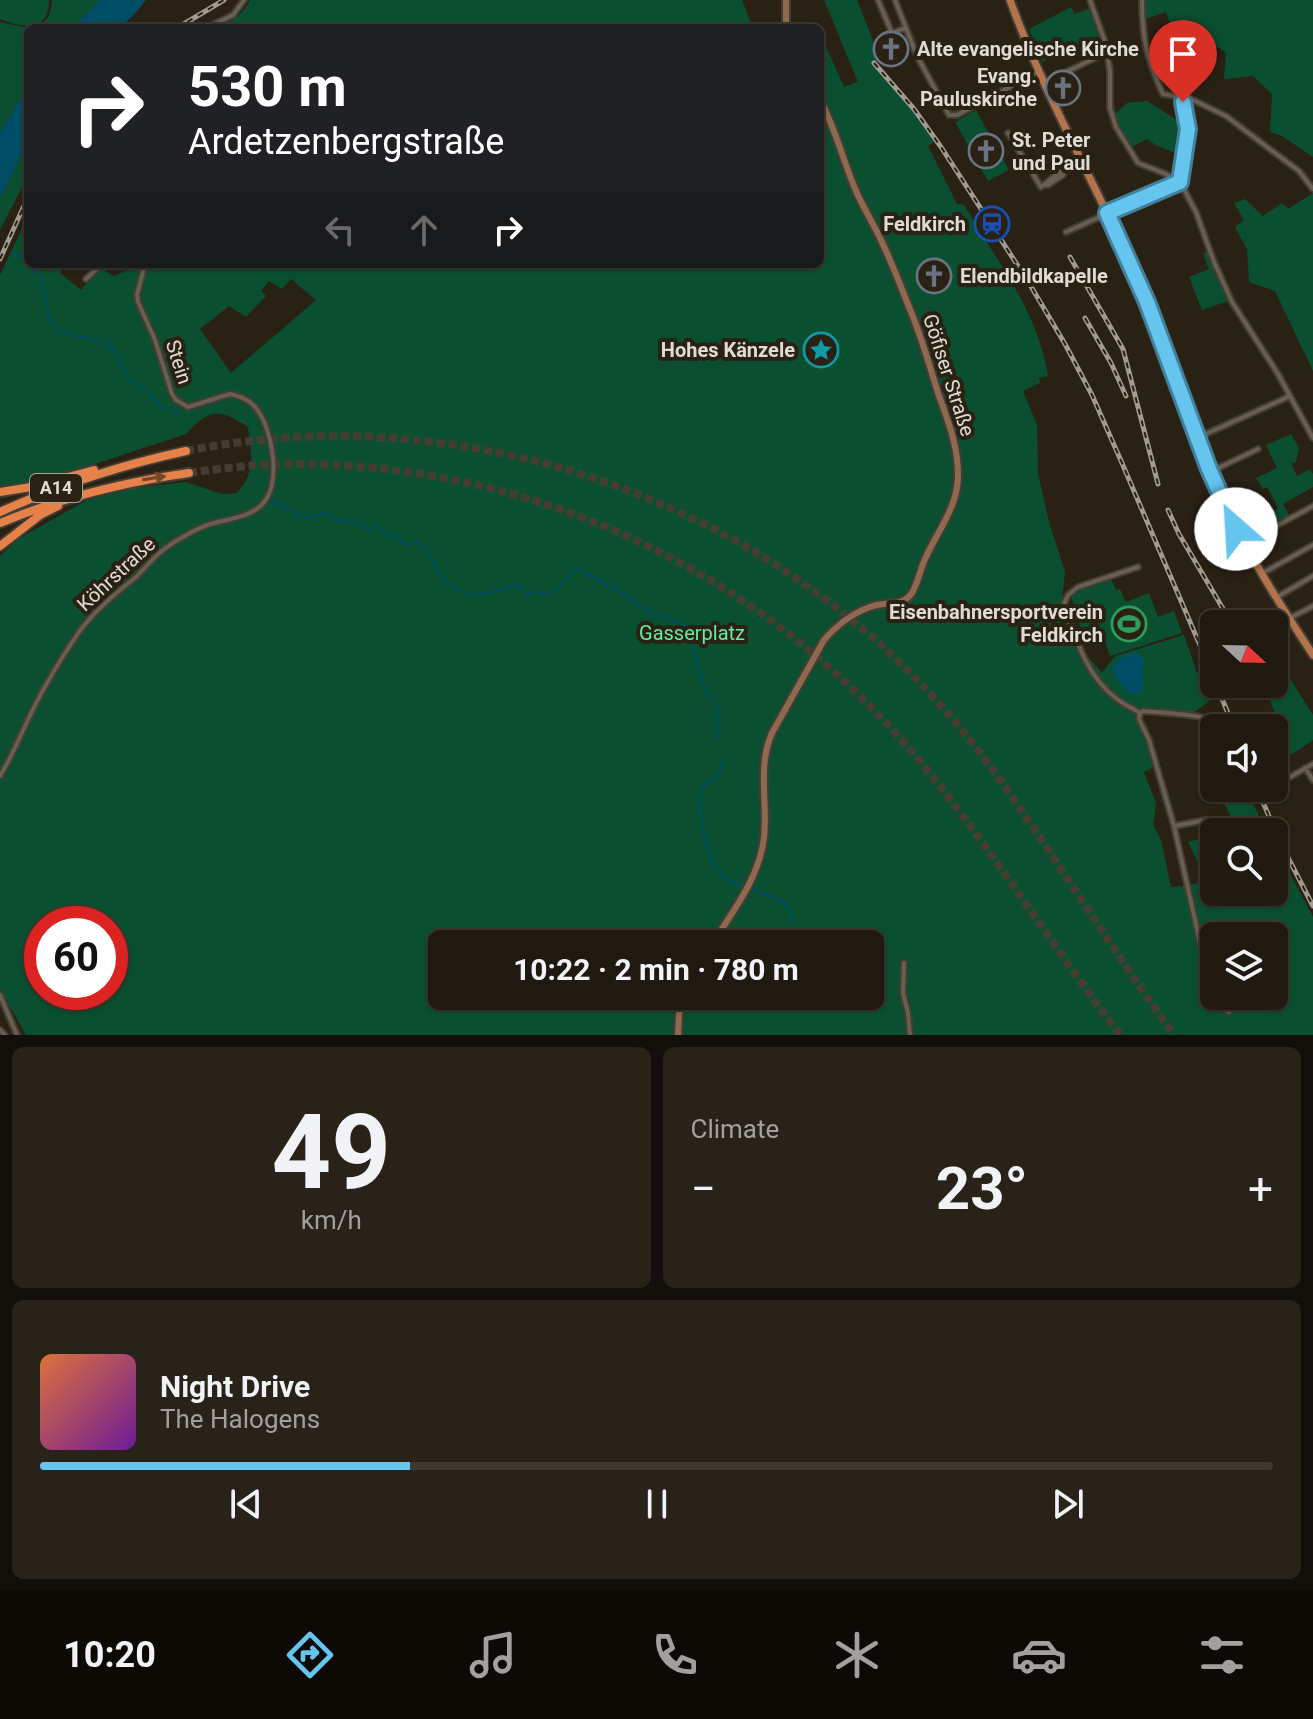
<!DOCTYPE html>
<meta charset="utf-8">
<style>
:root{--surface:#201910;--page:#282219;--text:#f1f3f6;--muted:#a2a09f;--line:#3d3830;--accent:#65c5ef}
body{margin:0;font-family:Roboto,sans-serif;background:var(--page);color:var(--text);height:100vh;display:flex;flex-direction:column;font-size:30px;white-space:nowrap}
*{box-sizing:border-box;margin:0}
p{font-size:26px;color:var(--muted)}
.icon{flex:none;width:44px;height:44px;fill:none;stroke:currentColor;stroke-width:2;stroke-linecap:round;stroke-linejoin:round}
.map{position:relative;height:1035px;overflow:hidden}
.sheet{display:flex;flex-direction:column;gap:12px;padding:12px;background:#120e09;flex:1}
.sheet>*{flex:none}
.banner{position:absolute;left:24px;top:24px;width:800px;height:244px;border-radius:12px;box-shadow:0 2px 6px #0004,0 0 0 2px var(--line);background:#202124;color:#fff;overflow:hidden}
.needle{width:52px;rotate:112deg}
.controls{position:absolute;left:1200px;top:610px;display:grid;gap:16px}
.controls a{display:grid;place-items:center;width:88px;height:88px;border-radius:12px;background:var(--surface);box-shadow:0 2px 6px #0004,0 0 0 2px var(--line);font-size:40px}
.speed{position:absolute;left:24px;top:906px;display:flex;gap:16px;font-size:40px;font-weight:700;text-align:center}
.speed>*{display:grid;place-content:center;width:104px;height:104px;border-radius:50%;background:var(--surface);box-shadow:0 2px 6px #0004,0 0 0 2px var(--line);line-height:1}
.speed .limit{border:12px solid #d22;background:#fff;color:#111}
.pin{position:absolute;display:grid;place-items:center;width:68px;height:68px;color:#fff;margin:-82px -34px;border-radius:50% 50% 50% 0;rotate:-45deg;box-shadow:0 0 8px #0007}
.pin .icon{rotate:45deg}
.me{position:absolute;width:88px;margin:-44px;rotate:334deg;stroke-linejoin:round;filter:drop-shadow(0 0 6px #0008)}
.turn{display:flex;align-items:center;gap:28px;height:168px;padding:0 32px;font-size:36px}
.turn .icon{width:104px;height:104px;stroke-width:2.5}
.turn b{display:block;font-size:56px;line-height:68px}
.lanes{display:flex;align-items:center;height:76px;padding:0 32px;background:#0003;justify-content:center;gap:40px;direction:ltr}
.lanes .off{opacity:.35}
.big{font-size:60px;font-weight:700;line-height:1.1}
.sheet .tile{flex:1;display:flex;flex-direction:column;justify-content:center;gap:12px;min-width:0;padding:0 28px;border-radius:12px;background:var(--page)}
.sheet .dial{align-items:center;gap:0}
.dial b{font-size:104px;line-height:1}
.song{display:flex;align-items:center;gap:24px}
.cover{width:96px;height:96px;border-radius:12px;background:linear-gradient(135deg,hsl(20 70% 55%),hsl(280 70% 35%))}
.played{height:8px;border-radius:4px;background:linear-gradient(90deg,var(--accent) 30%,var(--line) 30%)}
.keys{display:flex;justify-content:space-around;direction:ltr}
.heat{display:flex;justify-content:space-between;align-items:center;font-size:44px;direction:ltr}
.sheet .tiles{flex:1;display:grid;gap:12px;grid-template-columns:1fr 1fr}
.tile:last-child{grid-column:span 2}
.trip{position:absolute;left:428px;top:930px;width:456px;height:80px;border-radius:12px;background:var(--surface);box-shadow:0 2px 6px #0004,0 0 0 2px var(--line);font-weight:700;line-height:80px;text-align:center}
.dock{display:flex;height:128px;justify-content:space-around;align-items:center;background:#0d0a06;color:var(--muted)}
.dock .icon{width:56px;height:56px}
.dock .current{color:var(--accent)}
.dock b{font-size:36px;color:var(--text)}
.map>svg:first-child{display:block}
.green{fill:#0a5030;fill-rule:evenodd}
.water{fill:#004e65}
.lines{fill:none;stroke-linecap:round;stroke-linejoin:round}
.stream{stroke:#004e65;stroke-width:2}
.highway-tunnel{stroke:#463d32;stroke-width:8;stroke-dasharray:8 4;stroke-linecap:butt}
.street-casing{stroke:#443d34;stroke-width:8}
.secondary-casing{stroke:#443d34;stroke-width:10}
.primary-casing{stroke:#443d34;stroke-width:11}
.highway-casing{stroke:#443d34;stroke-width:12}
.street{stroke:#685e51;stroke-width:4}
.secondary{stroke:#8e694f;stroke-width:6}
.primary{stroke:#b3744c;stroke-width:7}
.highway{stroke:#e58249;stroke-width:8}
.rail-casing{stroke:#a39b92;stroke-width:5}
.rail{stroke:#2a2115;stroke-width:2;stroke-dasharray:6;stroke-linecap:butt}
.oneway{fill:#75482a}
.route-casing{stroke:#42809b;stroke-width:20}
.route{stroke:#65c5ef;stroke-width:14}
.labels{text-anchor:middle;stroke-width:8;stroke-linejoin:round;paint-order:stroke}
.shield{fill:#2a2115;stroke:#aba39b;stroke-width:2}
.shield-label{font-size:18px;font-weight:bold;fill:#e2dbd4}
.poi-label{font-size:20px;font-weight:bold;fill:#e2dbd4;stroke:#2a2115;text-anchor:end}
.street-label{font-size:20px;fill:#e2dbd4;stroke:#2a2115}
.park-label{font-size:20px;fill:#66eba3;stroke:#2a2115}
</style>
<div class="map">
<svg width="1313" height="1035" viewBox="0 0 1313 1035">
<rect width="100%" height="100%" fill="#2a2115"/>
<path class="green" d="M0,0H49C49,33 23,28 0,19Z
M52,0H100L72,28H31C47,25 51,15 52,0Z
M250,0H742L753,28H216C231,21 243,15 250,0Z
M824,0H857L880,58L873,65C897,88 917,113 934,142L928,146L957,204L964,205C996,260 1038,311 1048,376L1039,378L1040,383L1023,391L1037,425L1038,473L1049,522L1065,572L1062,599L1068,633L1102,673L1115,656L1184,635L1197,673L1205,670L1215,697L1193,713L1139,708L1135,718L1149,745L1154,767L1144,772L1156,803L1153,825L1161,840L1171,887L1185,886L1207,881L1188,842L1210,836L1214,844V892H1274V844L1313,917V1035H26L0,989V556L18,539L87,500L134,488L185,482L223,494L237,493C257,470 251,455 248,427C219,408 210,408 186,434L40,482L0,487V275L28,216V264H65L60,273L81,290L100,268L114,276L135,267L136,264H820V104L823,101L820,95V33L844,87L858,82ZM291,279L316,300L231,373L200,329L229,306L246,317L266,296L261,291L269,281L282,289ZM42,924H110V992H42ZM1237,925L1239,936H1274V982L1278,991L1274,992V996H1221L1223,1002L1206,1009L1215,1001L1210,976L1214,982V971L1210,973L1195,928ZM442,944H870V996H442Z
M1145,0H1313V157L1282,136L1270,132L1272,94L1253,76L1224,79L1226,53L1207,39L1194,22L1171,27L1166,12L1145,19Z
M1071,7L1075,14L1090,8L1100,36L1042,62L1029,29Z
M0,22L28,28V86L0,133Z
M1147,101L1177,120L1185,119L1182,155L1157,146L1147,139L1126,150L1110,119L1127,103Z
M976,110L1009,170L988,181L955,122Z
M28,142V176L0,230V198Z
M1313,193V371L1275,291L1249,282L1247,249L1235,227L1244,220L1234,203L1245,199L1263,216L1282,203L1288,209Z
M1207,252L1228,301L1202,310L1189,277L1209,269L1203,254Z
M1291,434L1299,448L1296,462L1291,464L1297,476L1310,469L1313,474V487L1283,504L1290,517L1271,527L1265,516L1278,508L1267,487L1263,489L1256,478L1277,468L1266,445Z
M1111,579L1116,590L1120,589L1126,602L1149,593L1158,617L1174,611L1182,633L1110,656L1102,632L1084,638L1071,596L1082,589Z
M1278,664H1281L1313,715V740L1291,755L1284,743L1274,749V741L1284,737L1264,684H1274V666Z
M1217,788H1245L1267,832H1238Z"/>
<path class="water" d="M100,0H146L134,15L119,28H72Z
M28,86V142L0,198V133Z
M1133,652L1140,654L1143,661V691L1138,695L1126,691L1112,671C1115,659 1122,657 1133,652Z"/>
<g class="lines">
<path class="stream" d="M12,252L28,263
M29,264C45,276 46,301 49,319C60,340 89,334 107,344C119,350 120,366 127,376C132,383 141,386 148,391C155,398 155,405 165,409
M171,410L179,411
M272,501L303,517L311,518L324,513L335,520L356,522L368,529C381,526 380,526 388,536H397L406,545L419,542L421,546L429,551V559L435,561C436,571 440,576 448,583C474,604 488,591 517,585L529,595L532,592L536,593L539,591L543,594C566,590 562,579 576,568L633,599L635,603L646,610L687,626L691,644L706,692L715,700
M1063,610L1068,623
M717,706V739
M722,761L719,775C715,778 707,782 704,786C693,799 707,858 717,870C724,878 735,883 744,886
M750,888L784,902L791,911V924"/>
<path class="highway-tunnel" d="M186,451C473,394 781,505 965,734C994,769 1019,807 1045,845C1088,909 1129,973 1174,1035
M189,473C223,468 257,464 292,464C532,463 758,570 913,753C988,842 1049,942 1120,1035"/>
<g class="street-casing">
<path id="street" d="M878,0L892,33L905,28
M895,0L917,56L949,115H957L1038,72
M1090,0L1106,45L1110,71V108L1116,127L1138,163L1166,174L1178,182
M1142,0C1142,38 1147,60 1163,94L1191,99L1226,116L1299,171L1313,189
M206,28L233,15L244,0
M1045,82L1108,52
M1008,133L1041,187L1061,171H1064L1082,161
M1180,182L1196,212L1214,262L1232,302L1278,374L1313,438
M1180,182L1188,129L1183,102L1202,45
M1044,185H1048L1063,175L1064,171
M1066,232L1176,183
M86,279L102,264
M1197,438L1290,396
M1210,472L1258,449
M1237,528L1249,521
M1245,543L1313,506
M1138,567L1078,587L1068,595L1064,604C1076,639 1086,676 1117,699C1124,705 1133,708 1140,713
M1263,573L1313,545
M1277,597L1313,576
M1290,618L1313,606
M1140,713L1139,719L1149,740L1174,826L1201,947L1214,985
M1140,713L1143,711C1157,712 1205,714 1214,722C1216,724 1216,726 1217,728
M1305,768L1313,780
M0,776C11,758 18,741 27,722C41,691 60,660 79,632C95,610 115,594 136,577C143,570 150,562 157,555C169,544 195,529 210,524C228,519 254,517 265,501C281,479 272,428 256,408C250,400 240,396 230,394L188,407L176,400L172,394L155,340L138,302L137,295L145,264
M1274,782L1283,781L1313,764
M1174,826L1206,820L1214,836
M904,963L903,993L908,1013L910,1035
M0,995L17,1035
M1217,996L1219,1003L1229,1012
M0,1030L5,1035"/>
</g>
<g class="secondary-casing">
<path id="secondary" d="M786,0V28
M712,944C733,911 759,878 764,838C768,802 757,767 772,733L824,640C837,625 854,612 873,606C888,601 901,608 912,593C918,583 920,570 925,559C937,531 958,508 958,475C958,445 948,421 938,393C929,364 921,335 909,307C900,284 891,261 881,240C873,223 863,207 856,191C843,161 836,129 820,100
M678,1035L679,1014L684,996"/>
</g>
<g class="primary-casing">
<path id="primary" d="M1010,0C1045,97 1098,188 1139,282C1169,351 1188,424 1219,492C1245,550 1279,603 1313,655"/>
</g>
<g class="highway-casing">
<path id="highway" d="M0,492L31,487L94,470
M0,512C60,485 121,465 186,451
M0,523C61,498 124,482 189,473
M0,546L40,515L58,506"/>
</g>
<use href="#street" class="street"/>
<use href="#secondary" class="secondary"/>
<use href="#primary" class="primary"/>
<use href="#highway" class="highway"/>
<g class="rail-casing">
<path id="rail" d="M177,28L224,0
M874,63L914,109L941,147L1029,283L1065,344L1092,395L1122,463L1214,678
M1070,257L1123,349L1158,484
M0,259L28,197
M1085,318L1111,363L1126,396
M1168,510L1179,534L1232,624
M1216,684L1234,728
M1257,788L1279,840L1313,906"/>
</g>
<use href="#rail" class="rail"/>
</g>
<defs><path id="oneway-solid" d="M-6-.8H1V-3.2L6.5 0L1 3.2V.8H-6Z" transform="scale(2)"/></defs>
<use class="oneway" href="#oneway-solid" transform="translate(154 478) rotate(-9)"/>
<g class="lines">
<g class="route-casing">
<path id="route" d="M1183,102L1188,129L1180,182L1107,213L1147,302L1209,469L1236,529"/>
</g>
<use href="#route" class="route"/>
</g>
<defs>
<g id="church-ring" transform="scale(1.8)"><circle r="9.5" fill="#2a2115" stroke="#6b7280" stroke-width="1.5"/><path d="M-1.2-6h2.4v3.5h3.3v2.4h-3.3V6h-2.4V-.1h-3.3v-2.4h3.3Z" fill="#6b7280"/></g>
<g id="station-ring" transform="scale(1.8)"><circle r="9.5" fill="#2a2115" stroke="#1a4fb4" stroke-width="1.5"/><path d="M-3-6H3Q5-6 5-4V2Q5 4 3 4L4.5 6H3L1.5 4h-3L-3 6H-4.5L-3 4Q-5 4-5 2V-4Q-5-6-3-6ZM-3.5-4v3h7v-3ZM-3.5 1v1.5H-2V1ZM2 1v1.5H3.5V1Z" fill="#1a4fb4"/></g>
<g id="sight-ring" transform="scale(1.8)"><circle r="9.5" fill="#2a2115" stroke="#0f9aa8" stroke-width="1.5"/><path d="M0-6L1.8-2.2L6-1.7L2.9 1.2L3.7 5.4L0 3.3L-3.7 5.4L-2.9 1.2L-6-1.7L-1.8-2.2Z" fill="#0f9aa8"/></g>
<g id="stadium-ring" transform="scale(1.8)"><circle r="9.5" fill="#2a2115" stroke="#2e9e5b" stroke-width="1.5"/><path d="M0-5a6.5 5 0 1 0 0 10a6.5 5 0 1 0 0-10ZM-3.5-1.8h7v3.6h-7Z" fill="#2e9e5b"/></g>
</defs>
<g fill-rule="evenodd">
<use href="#church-ring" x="891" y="49"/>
<use href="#church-ring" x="1063" y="88"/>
<use href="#church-ring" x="986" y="151"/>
<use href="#station-ring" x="992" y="224"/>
<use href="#church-ring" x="934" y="276"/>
<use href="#sight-ring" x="821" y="350"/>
<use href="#stadium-ring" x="1129" y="624"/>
</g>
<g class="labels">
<rect class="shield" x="30" y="474" width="52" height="28" rx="6"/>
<g class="shield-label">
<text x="56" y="494">A14</text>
</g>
<g class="poi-label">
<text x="917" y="56" text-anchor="start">Alte evangelische Kirche</text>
<text x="1037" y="83">Evang.<tspan x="1037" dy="23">Pauluskirche</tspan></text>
<text x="1012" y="147" text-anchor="start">St. Peter<tspan x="1012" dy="23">und Paul</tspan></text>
<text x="966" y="231">Feldkirch</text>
<text x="960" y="283" text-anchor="start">Elendbildkapelle</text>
<text x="795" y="357">Hohes Känzele</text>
<text x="1103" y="619">Eisenbahnersportverein<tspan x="1103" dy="23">Feldkirch</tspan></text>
</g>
<g class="street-label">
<text transform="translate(179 362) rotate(72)" y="7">Stein</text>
<text transform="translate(949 375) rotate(72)" y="7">Göfiser Straße</text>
<text transform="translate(116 574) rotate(-43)" y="7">Köhrstraße</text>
</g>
<g class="park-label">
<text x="692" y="640">Gasserplatz</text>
</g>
</g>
</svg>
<div class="controls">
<a><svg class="needle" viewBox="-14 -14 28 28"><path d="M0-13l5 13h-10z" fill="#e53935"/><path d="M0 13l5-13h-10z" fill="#a2a09f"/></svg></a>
<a><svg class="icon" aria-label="sound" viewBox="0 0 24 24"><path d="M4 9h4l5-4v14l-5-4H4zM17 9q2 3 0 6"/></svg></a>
<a><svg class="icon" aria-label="search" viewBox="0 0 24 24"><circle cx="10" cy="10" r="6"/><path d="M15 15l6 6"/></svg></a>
<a><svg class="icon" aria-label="layers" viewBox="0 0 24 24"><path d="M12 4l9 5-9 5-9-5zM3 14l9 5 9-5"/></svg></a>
</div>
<div class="speed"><div class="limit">60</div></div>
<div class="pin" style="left:1183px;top:102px;background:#d93025"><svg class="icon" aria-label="arrive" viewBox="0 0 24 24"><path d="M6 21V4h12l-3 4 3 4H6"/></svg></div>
<svg class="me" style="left:1236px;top:529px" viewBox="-20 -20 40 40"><circle r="19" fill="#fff"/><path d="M0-13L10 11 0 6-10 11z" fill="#65c5ef"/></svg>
<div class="trip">10:22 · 2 min · 780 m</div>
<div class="banner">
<div class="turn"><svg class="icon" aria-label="right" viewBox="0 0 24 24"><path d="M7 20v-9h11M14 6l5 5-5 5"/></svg><div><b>530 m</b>Ardetzenbergstraße</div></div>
<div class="lanes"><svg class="icon off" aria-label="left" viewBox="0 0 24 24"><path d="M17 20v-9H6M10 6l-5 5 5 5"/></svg><svg class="icon off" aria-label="ahead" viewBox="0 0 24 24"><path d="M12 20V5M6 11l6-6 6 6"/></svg><svg class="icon" aria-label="right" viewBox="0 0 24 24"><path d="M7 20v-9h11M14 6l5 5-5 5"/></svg></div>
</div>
</div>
<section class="sheet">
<div class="tiles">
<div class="tile dial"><b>49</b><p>km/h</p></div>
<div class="tile"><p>Climate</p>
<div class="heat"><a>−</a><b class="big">23°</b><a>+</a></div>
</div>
<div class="tile">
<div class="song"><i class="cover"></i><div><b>Night Drive</b><p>The Halogens</p></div></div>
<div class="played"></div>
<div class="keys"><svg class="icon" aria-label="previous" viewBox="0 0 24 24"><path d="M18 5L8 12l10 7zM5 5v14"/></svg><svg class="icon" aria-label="pause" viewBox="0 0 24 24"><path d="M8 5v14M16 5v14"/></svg><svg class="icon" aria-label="next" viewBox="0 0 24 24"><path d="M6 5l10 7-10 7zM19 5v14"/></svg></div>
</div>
</div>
</section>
<nav class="dock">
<b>10:20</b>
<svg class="icon current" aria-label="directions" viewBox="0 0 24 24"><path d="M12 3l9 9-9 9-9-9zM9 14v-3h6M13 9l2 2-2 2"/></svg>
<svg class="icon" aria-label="music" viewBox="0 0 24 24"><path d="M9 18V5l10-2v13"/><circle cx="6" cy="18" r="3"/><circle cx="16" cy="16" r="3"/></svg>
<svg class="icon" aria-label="phone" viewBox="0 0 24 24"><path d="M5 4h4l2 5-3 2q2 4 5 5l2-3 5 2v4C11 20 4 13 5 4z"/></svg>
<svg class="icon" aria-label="climate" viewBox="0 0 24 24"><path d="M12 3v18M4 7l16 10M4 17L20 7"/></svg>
<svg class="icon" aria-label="car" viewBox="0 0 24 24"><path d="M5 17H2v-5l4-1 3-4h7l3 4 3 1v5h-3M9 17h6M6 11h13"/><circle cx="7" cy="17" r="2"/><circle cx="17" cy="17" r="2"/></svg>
<svg class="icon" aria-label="filters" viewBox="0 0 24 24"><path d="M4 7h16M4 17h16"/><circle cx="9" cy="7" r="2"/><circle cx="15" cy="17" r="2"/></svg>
</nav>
